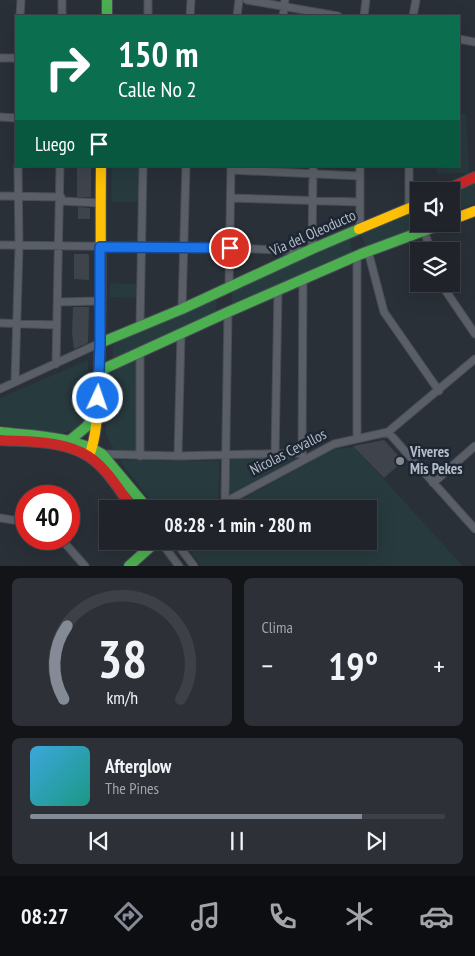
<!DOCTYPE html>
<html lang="es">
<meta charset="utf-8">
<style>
:root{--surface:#20242a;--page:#2d3036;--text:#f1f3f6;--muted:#a2a4a8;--line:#3d4147;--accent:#848b96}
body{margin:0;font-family:"PT Sans Narrow",sans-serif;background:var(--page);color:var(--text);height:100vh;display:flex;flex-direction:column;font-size:19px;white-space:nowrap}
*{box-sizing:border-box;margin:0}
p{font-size:16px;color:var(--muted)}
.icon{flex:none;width:28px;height:28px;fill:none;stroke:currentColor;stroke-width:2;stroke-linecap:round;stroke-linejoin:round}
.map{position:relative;height:566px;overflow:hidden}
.side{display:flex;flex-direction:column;gap:12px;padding:12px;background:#121417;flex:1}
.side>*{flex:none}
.top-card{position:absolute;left:15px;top:15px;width:445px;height:152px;border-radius:0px;box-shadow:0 5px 20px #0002,0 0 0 1px var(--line);background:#0b6e4f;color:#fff;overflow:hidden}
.fabs{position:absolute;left:410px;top:182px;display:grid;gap:10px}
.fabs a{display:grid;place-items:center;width:50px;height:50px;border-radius:0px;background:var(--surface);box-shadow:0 5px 20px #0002,0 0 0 1px var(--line);font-size:25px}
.speed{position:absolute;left:15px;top:485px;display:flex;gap:10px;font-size:25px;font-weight:700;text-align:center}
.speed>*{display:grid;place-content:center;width:65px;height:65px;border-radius:50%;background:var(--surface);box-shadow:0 5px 20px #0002,0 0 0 1px var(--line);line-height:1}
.speed .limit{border:8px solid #d22;background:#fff;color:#111}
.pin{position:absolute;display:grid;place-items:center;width:42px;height:42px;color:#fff;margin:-21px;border:2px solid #fff;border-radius:50%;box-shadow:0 1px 5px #0007}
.me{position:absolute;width:55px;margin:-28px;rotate:3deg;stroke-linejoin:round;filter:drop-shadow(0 0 4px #0008)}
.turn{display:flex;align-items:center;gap:18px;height:105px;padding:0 20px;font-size:22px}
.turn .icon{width:65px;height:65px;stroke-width:2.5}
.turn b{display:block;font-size:35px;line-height:42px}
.then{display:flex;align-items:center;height:48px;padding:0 20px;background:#0003;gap:10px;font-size:19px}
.big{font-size:38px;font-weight:600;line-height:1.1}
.side .widget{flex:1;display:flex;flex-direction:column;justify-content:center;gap:8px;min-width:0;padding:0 18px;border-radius:8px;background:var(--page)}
.side .dial{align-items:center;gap:0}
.dial svg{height:130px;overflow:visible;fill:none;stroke:var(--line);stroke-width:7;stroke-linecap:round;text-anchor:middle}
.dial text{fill:var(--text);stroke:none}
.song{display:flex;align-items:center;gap:15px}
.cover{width:60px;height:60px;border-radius:8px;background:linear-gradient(135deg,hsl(200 70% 55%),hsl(170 70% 35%))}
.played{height:5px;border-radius:2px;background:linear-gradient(90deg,var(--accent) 80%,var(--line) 80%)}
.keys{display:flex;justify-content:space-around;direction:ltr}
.heat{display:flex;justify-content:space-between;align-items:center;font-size:28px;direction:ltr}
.side .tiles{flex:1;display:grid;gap:12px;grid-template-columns:1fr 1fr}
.widget:last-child{grid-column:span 2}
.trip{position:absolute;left:99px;top:500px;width:278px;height:50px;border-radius:0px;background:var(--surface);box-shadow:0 5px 20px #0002,0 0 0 1px var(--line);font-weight:600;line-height:50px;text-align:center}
.tabs{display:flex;height:80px;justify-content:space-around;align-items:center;background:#0d0e11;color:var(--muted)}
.tabs .icon{width:35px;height:35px}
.tabs .on{color:var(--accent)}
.tabs b{font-size:22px;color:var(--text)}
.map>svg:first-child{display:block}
.green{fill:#273a3e}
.building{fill:#3f444c}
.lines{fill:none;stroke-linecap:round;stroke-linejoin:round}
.street-casing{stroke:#484c55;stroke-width:9}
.fast-casing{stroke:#484c55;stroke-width:12}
.slow-casing{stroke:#484c55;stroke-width:12}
.jam-casing{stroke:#484c55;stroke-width:12}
.street{stroke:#5a5e66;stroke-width:7}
.fast{stroke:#4caf50;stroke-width:10}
.slow{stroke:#ffc107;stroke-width:10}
.jam{stroke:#c62828;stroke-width:10}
.route-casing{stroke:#114b97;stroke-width:12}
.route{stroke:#1a73e8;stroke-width:9}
.poi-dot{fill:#848b96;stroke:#1d2633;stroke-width:2}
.labels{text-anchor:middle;stroke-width:5;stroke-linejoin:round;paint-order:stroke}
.street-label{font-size:15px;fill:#b4bcc9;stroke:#1d2633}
.poi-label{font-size:15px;font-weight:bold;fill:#b4bcc9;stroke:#1d2633;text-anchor:start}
</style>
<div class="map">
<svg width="475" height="566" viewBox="0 0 475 566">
<rect width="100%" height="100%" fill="#2a3038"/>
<path class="green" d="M459,114H466L469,173L437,174L436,166H459Z
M112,166H141L140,202H111Z
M475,182V203L451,213V193Z
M419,207V224H427L396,237L366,246L360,233Z
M350,236L352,254L232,305V290Z
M110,283L136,284V298L109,297Z
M216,297V314L113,360V344Z
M137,359V452H116L106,436V375L107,373Z
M88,360V415L77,428L62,434L0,425V398Z
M354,447L463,566H201L183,541H368V509H224L335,449Z
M299,456L229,495L231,458Z
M119,460L219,461L218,500L201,509H157Z"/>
<path class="building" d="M77,167H91V197H77Z
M78,207L90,208V219H78Z
M74,254H88L89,256V280L74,279Z
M73,307H89L88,343L74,349L72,332Z
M384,440L403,461L384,478L353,446Z"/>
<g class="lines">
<g class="street-casing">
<path id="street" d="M247,0L338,16
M20,16L21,0
M62,16V0
M148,16V0
M190,16L191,0
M237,16L239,0
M283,16L285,0
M364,16L366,0
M413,16L416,0
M459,39L475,42
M0,58H16
M0,117L16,118
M231,170L360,176
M0,196L61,197
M231,198L359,202
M61,201L100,203
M409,208V166
M360,229V166
M424,231L431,251
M0,245L230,248L305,251
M312,249L313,166
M368,251L384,312L439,391
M441,284L475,334
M229,287L231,166
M58,302L100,301
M182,309L186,166
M0,323L57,325
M140,326L143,166
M56,364L60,166
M15,382L19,246L18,166
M0,389L100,343
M388,432L475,529
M357,439V256
M102,454L178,456L302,453
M275,455L278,290
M140,456V352
M178,456L181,334
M302,456L303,279
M433,483L475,446
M225,501L228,312
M212,509L334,444L388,432L475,359
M0,518L26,522
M61,539L85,566
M160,541L179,566
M175,541L194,566"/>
</g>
<g class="fast-casing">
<path id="fast" d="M107,0V16
M100,343L182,309L312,249L359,229
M99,371L228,312L361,254L442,224
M0,432C34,436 72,436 102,454L148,509
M69,441L86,427L97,413
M129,566L157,541"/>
</g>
<g class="slow-casing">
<path id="slow" d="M451,220L475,211
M359,229L419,204
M89,456C99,430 97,401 99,373C102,304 100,235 101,166"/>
</g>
<g class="jam-casing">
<path id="jam" d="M444,191L475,177
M0,440C28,442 63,440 88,456C107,468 120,491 133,509"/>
</g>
<use href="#street" class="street"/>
<use href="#fast" class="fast"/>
<use href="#slow" class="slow"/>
<use href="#jam" class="jam"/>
</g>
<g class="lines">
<g class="route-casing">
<path id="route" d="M98,398L100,344V247L230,248"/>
</g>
<use href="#route" class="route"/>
</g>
<circle class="poi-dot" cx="400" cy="461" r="5"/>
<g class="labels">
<g class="street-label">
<text transform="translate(313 233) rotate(-24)" y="5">Via del Oleoducto</text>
<text transform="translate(288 452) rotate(-27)" y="5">Nicolas Cevallos</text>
</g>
<g class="poi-label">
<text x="410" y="457">Viveres<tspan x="410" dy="17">Mis Pekes</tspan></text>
</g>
</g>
</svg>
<div class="fabs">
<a><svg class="icon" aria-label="sound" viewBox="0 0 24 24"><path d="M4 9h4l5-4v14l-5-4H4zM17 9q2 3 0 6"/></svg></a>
<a><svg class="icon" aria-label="layers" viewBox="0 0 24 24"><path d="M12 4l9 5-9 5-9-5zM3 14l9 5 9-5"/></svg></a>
</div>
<div class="speed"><div class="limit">40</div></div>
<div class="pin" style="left:230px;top:248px;background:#d93025"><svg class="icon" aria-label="arrive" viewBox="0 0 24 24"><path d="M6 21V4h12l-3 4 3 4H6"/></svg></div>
<svg class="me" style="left:98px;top:398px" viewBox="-20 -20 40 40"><circle r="17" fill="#1a73e8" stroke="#fff" stroke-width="3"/><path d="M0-11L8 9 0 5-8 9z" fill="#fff"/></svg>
<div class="trip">08:28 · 1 min · 280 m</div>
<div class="top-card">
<div class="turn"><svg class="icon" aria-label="right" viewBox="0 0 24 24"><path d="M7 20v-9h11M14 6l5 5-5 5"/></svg><div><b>150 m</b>Calle No 2</div></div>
<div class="then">Luego<svg class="icon" aria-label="arrive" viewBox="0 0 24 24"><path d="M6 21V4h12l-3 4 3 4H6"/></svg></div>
</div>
</div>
<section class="side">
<div class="tiles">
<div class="widget dial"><svg viewBox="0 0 100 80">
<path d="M14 69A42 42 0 1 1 86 69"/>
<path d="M14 69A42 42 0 0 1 16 24" stroke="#848b96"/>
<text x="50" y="56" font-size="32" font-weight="700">38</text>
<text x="50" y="72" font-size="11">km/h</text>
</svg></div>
<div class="widget"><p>Clima</p>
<div class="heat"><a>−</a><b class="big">19°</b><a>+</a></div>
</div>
<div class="widget">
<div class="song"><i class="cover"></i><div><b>Afterglow</b><p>The Pines</p></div></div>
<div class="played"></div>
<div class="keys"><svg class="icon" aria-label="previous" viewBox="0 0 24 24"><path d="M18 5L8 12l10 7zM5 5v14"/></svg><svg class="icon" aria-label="pause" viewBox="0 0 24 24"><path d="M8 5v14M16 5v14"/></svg><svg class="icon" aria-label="next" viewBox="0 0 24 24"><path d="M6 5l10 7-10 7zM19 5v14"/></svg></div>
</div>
</div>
</section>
<nav class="tabs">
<b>08:27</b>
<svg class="icon on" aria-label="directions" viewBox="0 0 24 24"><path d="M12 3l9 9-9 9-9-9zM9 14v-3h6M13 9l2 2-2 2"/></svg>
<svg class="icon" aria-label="music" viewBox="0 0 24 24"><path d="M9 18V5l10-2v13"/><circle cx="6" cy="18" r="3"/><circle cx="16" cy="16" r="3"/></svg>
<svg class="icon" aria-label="phone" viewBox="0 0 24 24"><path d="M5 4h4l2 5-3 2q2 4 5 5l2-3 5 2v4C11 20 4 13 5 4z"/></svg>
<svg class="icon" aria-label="climate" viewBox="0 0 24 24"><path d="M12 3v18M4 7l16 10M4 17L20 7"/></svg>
<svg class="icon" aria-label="car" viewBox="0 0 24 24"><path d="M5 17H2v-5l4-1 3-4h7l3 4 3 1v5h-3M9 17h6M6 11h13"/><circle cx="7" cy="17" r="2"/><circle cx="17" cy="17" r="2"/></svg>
</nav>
